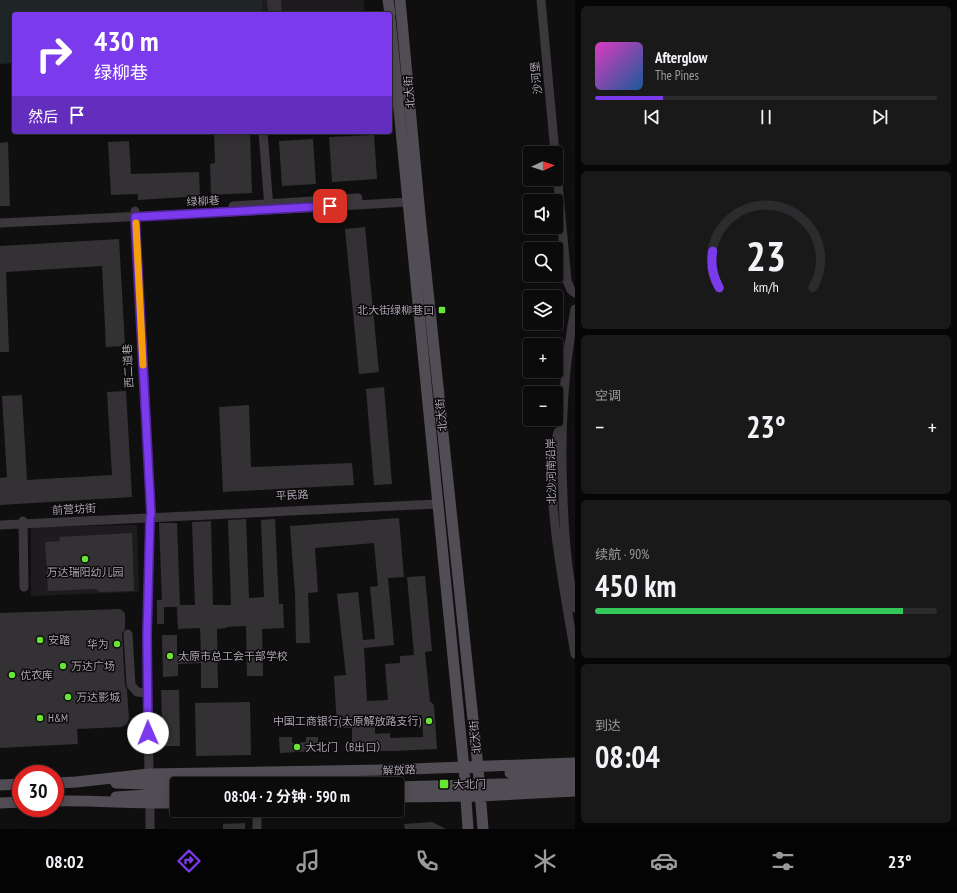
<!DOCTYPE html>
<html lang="zh">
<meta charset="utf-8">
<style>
:root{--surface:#0c0b0c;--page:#1a191a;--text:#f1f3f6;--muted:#9a9b9d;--line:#2c2b2d;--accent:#7c3aed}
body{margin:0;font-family:"PT Sans Narrow","Noto Sans SC",sans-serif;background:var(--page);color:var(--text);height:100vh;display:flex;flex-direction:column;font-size:15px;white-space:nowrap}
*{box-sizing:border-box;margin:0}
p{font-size:13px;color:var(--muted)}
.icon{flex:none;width:22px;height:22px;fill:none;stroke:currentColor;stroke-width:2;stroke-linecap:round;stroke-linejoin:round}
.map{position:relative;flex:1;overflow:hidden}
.drawer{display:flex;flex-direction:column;gap:6px;padding:6px;background:#070607;width:382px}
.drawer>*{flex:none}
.banner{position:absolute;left:12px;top:12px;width:380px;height:122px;border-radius:4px;box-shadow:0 2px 10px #0003,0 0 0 1px var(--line);background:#7c3aed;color:#fff;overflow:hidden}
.needle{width:26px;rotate:87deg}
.controls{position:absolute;left:523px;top:146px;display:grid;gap:8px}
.controls a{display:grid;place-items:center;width:40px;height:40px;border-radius:4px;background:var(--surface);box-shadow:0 2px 10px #0003,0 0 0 1px var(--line);font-size:20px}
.speed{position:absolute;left:12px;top:765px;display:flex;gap:8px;font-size:20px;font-weight:700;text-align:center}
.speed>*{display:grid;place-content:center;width:52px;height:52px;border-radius:50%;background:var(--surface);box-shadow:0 2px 10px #0003,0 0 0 1px var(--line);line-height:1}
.speed .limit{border:6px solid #d22;background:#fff;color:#111}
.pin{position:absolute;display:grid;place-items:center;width:34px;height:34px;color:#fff;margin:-17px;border-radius:8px;box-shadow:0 2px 6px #0006}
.me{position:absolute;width:44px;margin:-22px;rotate:359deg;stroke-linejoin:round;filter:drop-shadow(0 0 3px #0008)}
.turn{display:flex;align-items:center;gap:14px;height:84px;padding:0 16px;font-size:18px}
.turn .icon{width:52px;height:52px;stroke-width:2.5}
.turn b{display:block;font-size:28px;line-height:34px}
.then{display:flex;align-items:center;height:38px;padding:0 16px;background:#0003;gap:8px;font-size:15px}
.big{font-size:30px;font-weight:700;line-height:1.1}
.drawer .card{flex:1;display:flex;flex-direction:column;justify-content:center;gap:6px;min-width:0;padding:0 14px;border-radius:6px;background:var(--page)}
.drawer .dial{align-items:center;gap:0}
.dial svg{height:104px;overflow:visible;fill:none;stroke:var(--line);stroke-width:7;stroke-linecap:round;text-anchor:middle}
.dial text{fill:var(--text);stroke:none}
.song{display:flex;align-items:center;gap:12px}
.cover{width:48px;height:48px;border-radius:6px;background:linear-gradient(135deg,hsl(310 70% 55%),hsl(210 70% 35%))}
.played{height:4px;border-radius:2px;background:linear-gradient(90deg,var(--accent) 20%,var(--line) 20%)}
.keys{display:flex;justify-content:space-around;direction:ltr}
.heat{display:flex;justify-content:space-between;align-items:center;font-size:22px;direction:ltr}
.charge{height:6px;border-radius:3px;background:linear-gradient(90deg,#34c759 90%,var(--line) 0)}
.trip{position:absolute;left:170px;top:777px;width:234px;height:40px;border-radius:4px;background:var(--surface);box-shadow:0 2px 10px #0003,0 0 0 1px var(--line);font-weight:700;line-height:40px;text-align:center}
.tabs{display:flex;height:64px;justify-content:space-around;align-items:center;background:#050405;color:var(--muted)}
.tabs .icon{width:28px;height:28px}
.tabs .current{color:var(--accent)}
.tabs b{font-size:18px;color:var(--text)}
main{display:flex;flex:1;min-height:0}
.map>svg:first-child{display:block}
.built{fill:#1d1b1d}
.green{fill:#202627}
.building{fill:#343135;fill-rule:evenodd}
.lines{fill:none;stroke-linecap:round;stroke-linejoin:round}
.minor{stroke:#3b373c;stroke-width:9}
.major{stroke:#524d54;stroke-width:11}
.route-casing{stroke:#51269a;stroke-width:10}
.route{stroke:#7c3aed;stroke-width:7}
.slow{stroke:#f59e0b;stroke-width:7}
.poi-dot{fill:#68e434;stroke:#0b0a0b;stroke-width:1.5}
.labels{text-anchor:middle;stroke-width:3;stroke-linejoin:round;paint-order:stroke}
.street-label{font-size:11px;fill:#aca1b0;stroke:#0b0a0b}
.poi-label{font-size:11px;fill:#aca1b0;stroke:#0b0a0b;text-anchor:start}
</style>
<main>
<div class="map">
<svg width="575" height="829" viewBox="0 0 575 829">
<rect width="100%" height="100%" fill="#100f10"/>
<path class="built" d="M262,0H364L365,14H263Z
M137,525L139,592L31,596V527Z"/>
<path class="green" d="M0,0H262L263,11L245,12V14H14V63L0,64Z"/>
<path class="building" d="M267,0H281L282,14H268Z
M214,132H250L252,193L211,195L210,164L215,163Z
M374,135L377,179L332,182L329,137Z
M313,139L316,184L282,186L279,141Z
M129,141L131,174L199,172L200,196L138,200V194L111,195L108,142Z
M8,142L10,206H0V143Z
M365,227L379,372L359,374L345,229Z
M119,239L125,346L106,347L102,266L6,272L9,352H0V246Z
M384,387L392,484L374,485L366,389Z
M126,391L132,497L0,505V478L7,477L2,396L22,395L27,480L112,475L107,392Z
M249,405L251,467L352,463L354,485L223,492L219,407Z
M399,518L404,577L388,578L394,645L364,648L367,701L388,700L385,664L400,663V656L414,655L407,577L425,576L432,651L425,652L430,701L434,705L437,749L394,751H360L352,745V728H337L334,676L346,675L337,594L358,592L363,640L375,639L370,587L378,586L374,543L315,548L318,592L308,593L310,643H296L295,594L290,526ZM422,715L423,737L390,738V733L375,734V717Z
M246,519L249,598L264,597L261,520L275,519L279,604H283L284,628L262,629L263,676H247L246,626L226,627V628L217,629L218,688H201V663L178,664V676L163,677L162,635H177V656L201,654L200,628L178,629L177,607H164V624H157V600H162L159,523H177L180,605H195L192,522L211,521L213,605H231L228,520Z
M132,533L134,591L100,592L96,589L48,591L45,542L60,541L59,537Z
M120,609L123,611L125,614V629L122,634L125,685L127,690L129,719L127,724L122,727L77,729L78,744L0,748V613Z
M161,690H179L180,746H163Z
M250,702L251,755L196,756L195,703Z
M279,737H292V743L306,742V737H318V743H315V751L280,753Z
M432,822L446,829H405L404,824Z
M245,823V829H223V824Z"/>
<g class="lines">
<path class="minor" d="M541,0L555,153
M263,132L269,208
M556,161L567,281L571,290L575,293
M233,206L358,198
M135,211L151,514L150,518L147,635L149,774
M0,223L269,210L408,202
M575,309C563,371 560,433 563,496C564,534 567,571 575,608
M558,432C549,465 552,501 556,535C561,575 568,614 575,654
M23,521L24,587
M0,525L437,504
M128,634L131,685L137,692L147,693
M150,804V829
M257,810V829"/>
<path class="major" d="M388,0L390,14
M400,0L420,215L478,767L483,829
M390,19L464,768L468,829
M510,773L575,771
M55,783L76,782L149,774L383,770L575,763
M116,783L148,784L333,779
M0,785L21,784
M397,787L575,782
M116,797L177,793
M397,797L480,796L575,791
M55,801C96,800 136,804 177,803
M0,803L21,802"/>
</g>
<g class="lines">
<g class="route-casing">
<path id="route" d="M148,733L147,635L150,518L151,514L135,217L330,206"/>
</g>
<use href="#route" class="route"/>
<path class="slow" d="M136,223L143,365"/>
</g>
<g class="poi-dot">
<rect x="438" y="306" width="8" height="8" rx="2"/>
<circle cx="85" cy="559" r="4"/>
<circle cx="40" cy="640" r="4"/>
<circle cx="117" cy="644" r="4"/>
<circle cx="170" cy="656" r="4"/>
<circle cx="63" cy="666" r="4"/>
<circle cx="12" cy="675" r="4"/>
<circle cx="68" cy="697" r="4"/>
<circle cx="40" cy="718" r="4"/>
<circle cx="429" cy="721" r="4"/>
<circle cx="297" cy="747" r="4"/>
<rect x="439" y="779" width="10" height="10" rx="2"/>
</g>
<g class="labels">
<g class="street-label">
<text transform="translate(536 78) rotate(-96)" y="4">沙河堡</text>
<text transform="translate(409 92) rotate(-95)" y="4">北大街</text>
<text transform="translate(203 201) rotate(-3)" y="4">绿柳巷</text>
<text transform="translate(128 366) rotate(-93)" y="4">西二道巷</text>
<text transform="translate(441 415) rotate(-96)" y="4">北大街</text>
<text transform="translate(551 471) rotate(-91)" y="4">北沙河南沿岸</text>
<text transform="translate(292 495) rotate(-3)" y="4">平民路</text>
<text transform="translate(74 509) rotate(-3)" y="4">前营坊街</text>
<text transform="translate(475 737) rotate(-96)" y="4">北大街</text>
<text transform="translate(399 770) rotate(-2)" y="4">解放路</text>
</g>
<g class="poi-label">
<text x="434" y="314" text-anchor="end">北大街绿柳巷口</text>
<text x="85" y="576" text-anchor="middle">万达瑞阳幼儿园</text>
<text x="48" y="644">安踏</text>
<text x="109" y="648" text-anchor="end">华为</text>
<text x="178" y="660">太原市总工会干部学校</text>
<text x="71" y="670">万达广场</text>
<text x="20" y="679">优衣库</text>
<text x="76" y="701">万达影城</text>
<text x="48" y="722">H&amp;M</text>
<text x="421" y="725" text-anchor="end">中国工商银行(太原解放路支行)</text>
<text x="305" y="751">大北门（B出口）</text>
<text x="453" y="788">大北门</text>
</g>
</g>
</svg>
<div class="controls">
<a><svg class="needle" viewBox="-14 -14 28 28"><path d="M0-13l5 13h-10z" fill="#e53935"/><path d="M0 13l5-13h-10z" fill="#9a9b9d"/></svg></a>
<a><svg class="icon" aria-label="sound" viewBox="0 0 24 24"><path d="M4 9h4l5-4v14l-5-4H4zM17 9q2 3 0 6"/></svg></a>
<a><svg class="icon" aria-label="search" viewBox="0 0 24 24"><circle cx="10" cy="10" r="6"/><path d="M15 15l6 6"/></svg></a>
<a><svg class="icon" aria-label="layers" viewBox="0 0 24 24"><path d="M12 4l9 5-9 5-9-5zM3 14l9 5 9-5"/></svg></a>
<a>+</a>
<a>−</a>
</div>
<div class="speed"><div class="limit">30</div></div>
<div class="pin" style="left:330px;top:206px;background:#d93025"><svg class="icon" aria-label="arrive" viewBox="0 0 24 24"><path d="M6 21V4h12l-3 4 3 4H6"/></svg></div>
<svg class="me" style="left:148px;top:733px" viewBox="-20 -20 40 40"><circle r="19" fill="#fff"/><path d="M0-13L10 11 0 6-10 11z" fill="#7c3aed"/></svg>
<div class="trip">08:04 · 2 分钟 · 590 m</div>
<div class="banner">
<div class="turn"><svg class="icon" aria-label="right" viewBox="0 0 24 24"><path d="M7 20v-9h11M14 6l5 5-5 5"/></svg><div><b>430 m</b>绿柳巷</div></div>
<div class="then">然后<svg class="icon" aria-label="arrive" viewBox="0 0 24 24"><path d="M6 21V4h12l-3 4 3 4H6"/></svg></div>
</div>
</div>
<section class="drawer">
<div class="card">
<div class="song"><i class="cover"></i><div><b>Afterglow</b><p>The Pines</p></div></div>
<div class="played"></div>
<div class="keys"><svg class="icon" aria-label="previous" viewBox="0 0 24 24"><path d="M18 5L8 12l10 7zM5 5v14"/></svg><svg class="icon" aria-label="pause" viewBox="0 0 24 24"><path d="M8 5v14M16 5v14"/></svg><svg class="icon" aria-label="next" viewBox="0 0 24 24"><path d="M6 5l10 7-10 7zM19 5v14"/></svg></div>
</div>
<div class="card dial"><svg viewBox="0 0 100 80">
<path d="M14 69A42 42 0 1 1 86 69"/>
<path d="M14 69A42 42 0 0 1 9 41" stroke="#7c3aed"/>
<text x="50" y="56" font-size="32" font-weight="700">23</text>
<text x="50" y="72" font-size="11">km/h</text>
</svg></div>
<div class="card"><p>空调</p>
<div class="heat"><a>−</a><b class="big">23°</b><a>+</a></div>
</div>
<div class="card"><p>续航 · 90%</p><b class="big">450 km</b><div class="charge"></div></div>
<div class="card"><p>到达</p><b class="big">08:04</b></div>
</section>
</main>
<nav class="tabs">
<b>08:02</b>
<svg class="icon current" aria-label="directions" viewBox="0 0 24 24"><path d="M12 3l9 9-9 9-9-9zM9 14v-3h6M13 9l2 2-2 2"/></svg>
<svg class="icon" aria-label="music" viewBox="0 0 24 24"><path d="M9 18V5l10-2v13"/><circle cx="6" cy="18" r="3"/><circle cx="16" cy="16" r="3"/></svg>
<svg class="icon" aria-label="phone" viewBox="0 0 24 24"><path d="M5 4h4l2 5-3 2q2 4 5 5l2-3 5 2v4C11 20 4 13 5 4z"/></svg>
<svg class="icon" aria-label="climate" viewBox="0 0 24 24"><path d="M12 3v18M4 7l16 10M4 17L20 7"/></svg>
<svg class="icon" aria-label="car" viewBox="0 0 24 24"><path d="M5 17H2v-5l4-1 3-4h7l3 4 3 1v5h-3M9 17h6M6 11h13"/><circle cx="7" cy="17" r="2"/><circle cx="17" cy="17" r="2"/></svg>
<svg class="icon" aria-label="filters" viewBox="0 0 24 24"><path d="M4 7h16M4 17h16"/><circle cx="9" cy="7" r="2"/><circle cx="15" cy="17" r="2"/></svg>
<b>23°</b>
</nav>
